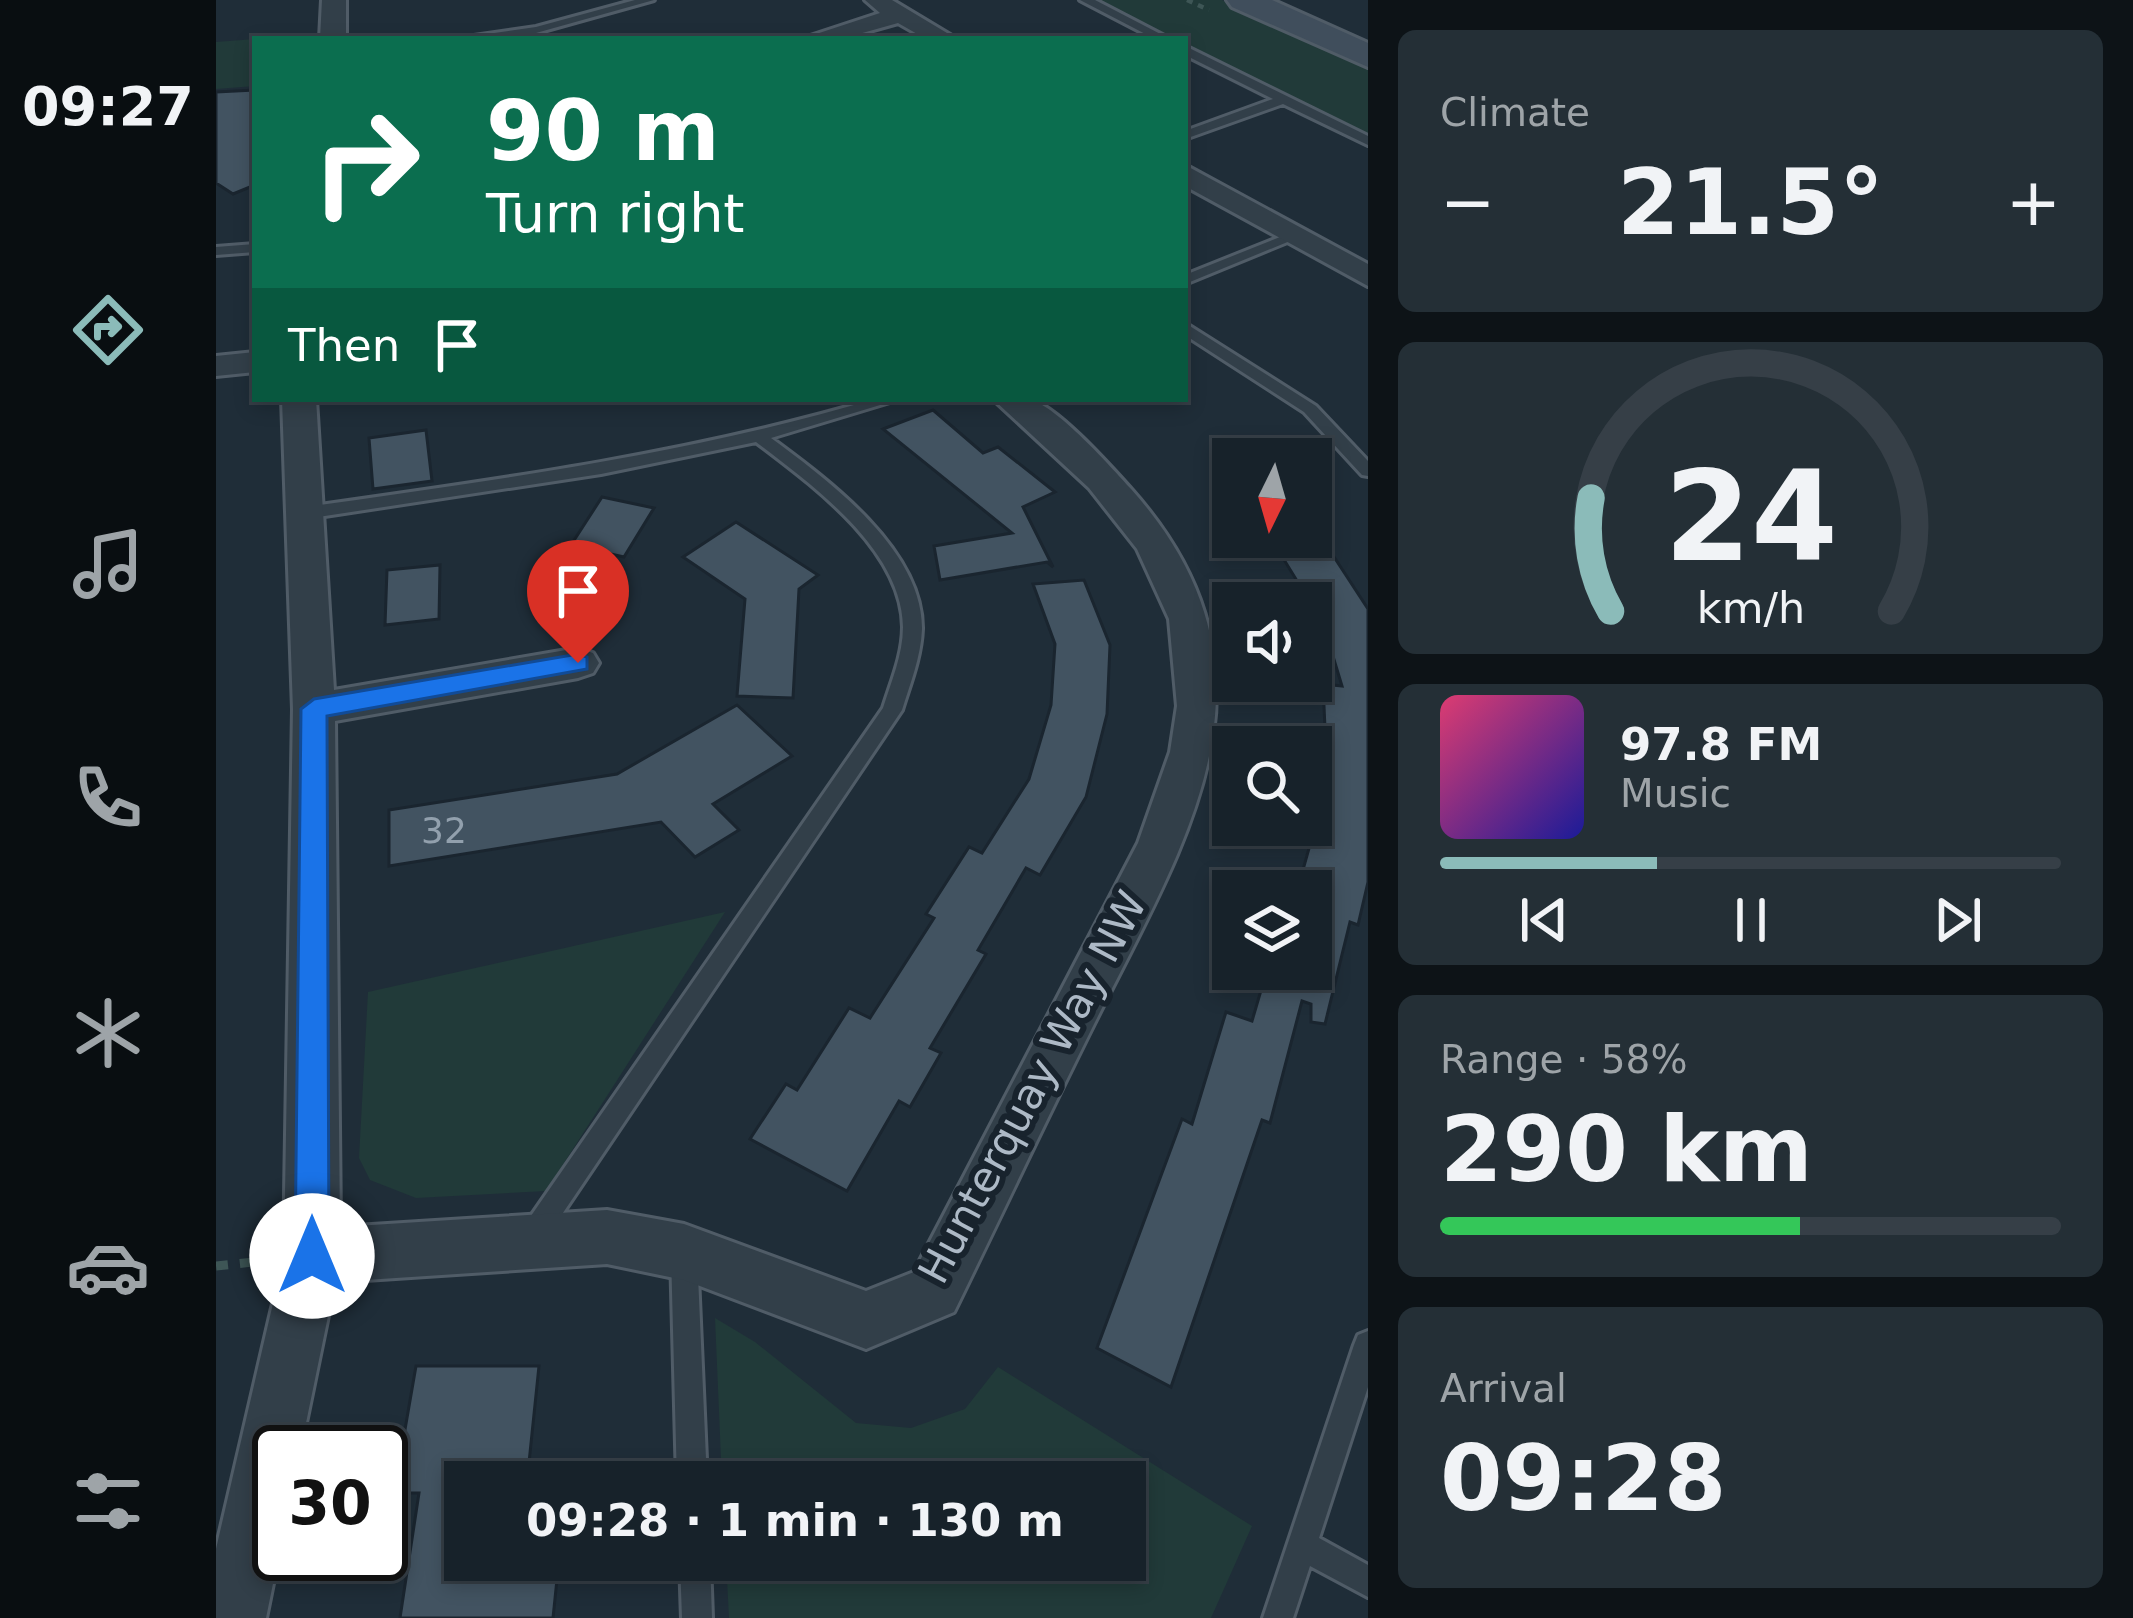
<!DOCTYPE html>
<meta charset="utf-8">
<style>
:root{--surface:#17222a;--page:#242f36;--text:#f1f3f6;--muted:#9ea4a8;--line:#363f47;--accent:#8bbbb9}
body{margin:0;font-family:"DejaVu Sans",sans-serif;background:var(--page);color:var(--text);height:100vh;display:flex;flex-direction:column;font-size:45px;white-space:nowrap}
*{box-sizing:border-box;margin:0}
p{font-size:39px;color:var(--muted)}
.icon{flex:none;width:66px;height:66px;fill:none;stroke:currentColor;stroke-width:2;stroke-linecap:round;stroke-linejoin:round}
.map{position:relative;flex:1;overflow:hidden}
.sheet{display:flex;flex-direction:column;gap:30px;padding:30px;background:#0d1317;width:765px}
.sheet>*{flex:none}
.banner{position:absolute;left:36px;top:36px;width:936px;height:366px;border-radius:0px;box-shadow:0 6px 18px #0003,0 0 0 3px var(--line);background:#0b6e4f;color:#fff;overflow:hidden}
.needle{width:78px;rotate:185deg}
.fabs{position:absolute;left:996px;top:438px;display:grid;gap:24px}
.fabs a{display:grid;place-items:center;width:120px;height:120px;border-radius:0px;background:var(--surface);box-shadow:0 6px 18px #0003,0 0 0 3px var(--line);font-size:60px}
.speed{position:absolute;left:36px;top:1425px;display:flex;gap:24px;font-size:60px;font-weight:700;text-align:center}
.speed>*{display:grid;place-content:center;width:156px;height:156px;border-radius:50%;background:var(--surface);box-shadow:0 6px 18px #0003,0 0 0 3px var(--line);line-height:1}
.speed .limit{border:6px solid #111;border-radius:18px;background:#fff;color:#111}
.pin{position:absolute;display:grid;place-items:center;width:102px;height:102px;color:#fff;margin:-123px -51px;border-radius:50% 50% 50% 0;rotate:-45deg;box-shadow:0 0 12px #0007}
.pin .icon{rotate:45deg}
.me{position:absolute;width:132px;margin:-66px;rotate:0deg;stroke-linejoin:round;filter:drop-shadow(0 0 9px #0008)}
.turn{display:flex;align-items:center;gap:42px;height:252px;padding:0 36px;font-size:54px}
.turn .icon{width:156px;height:156px;stroke-width:2.5}
.turn b{display:block;font-size:84px;line-height:102px}
.then{display:flex;align-items:center;height:114px;padding:0 36px;background:#0003;gap:24px;font-size:45px}
.big{font-size:90px;font-weight:800;line-height:1.1}
.sheet .tile{flex:1;display:flex;flex-direction:column;justify-content:center;gap:18px;min-width:0;padding:0 42px;border-radius:18px;background:var(--page)}
.sheet .dial{align-items:center;gap:0}
.dial svg{height:312px;overflow:visible;fill:none;stroke:var(--line);stroke-width:7;stroke-linecap:round;text-anchor:middle}
.dial text{fill:var(--text);stroke:none}
.song{display:flex;align-items:center;gap:36px}
.cover{width:144px;height:144px;border-radius:18px;background:linear-gradient(135deg,hsl(340 70% 55%),hsl(240 70% 35%))}
.played{height:12px;border-radius:6px;background:linear-gradient(90deg,var(--accent) 35%,var(--line) 35%)}
.keys{display:flex;justify-content:space-around;direction:ltr}
.heat{display:flex;justify-content:space-between;align-items:center;font-size:66px;direction:ltr}
.charge{height:18px;border-radius:9px;background:linear-gradient(90deg,#34c759 58%,var(--line) 0)}
.trip{position:absolute;left:228px;top:1461px;width:702px;height:120px;border-radius:0px;background:var(--surface);box-shadow:0 6px 18px #0003,0 0 0 3px var(--line);font-weight:800;line-height:120px;text-align:center}
main{display:flex;flex:1;min-height:0}
.tab-bar{display:flex;flex-direction:column;width:216px;justify-content:space-around;align-items:center;background:#090e11;color:var(--muted)}
.tab-bar .icon{width:84px;height:84px}
.tab-bar .on{color:var(--accent)}
.tab-bar b{font-size:54px;color:var(--text)}
.map>svg:first-child{display:block}
.green{fill:#213a39}
.building{fill:#425361;stroke:#1a252f;stroke-width:3}
.lines{fill:none;stroke-linecap:round;stroke-linejoin:round}
.lane-casing{stroke:#505c67;stroke-width:6}
.street-casing{stroke:#505c67;stroke-width:6}
.secondary-casing{stroke:#505c67;stroke-width:6}
.path-far1{stroke:#3e5656;stroke-width:4.5;stroke-dasharray:6 6;stroke-linecap:butt}
.path{stroke:#3e5656;stroke-width:9;stroke-dasharray:12 12;stroke-linecap:butt}
.lane{fill:#323f49;fill-rule:evenodd}
.street{fill:#323f49;fill-rule:evenodd}
.secondary{fill:#404e5c;fill-rule:evenodd}
.route{fill:#1a73e8;stroke:#114b97;stroke-width:3}
.labels{text-anchor:middle;stroke-width:12;stroke-linejoin:round;paint-order:stroke}
.number-label{font-size:36px;fill:#92a0ad}
.street-label{font-size:42px;fill:#adb9c6;stroke:#18232d}
</style>
<main>
<nav class="tab-bar">
<b>09:27</b>
<svg class="icon on" aria-label="directions" viewBox="0 0 24 24"><path d="M12 3l9 9-9 9-9-9zM9 14v-3h6M13 9l2 2-2 2"/></svg>
<svg class="icon" aria-label="music" viewBox="0 0 24 24"><path d="M9 18V5l10-2v13"/><circle cx="6" cy="18" r="3"/><circle cx="16" cy="16" r="3"/></svg>
<svg class="icon" aria-label="phone" viewBox="0 0 24 24"><path d="M5 4h4l2 5-3 2q2 4 5 5l2-3 5 2v4C11 20 4 13 5 4z"/></svg>
<svg class="icon" aria-label="climate" viewBox="0 0 24 24"><path d="M12 3v18M4 7l16 10M4 17L20 7"/></svg>
<svg class="icon" aria-label="car" viewBox="0 0 24 24"><path d="M5 17H2v-5l4-1 3-4h7l3 4 3 1v5h-3M9 17h6M6 11h13"/><circle cx="7" cy="17" r="2"/><circle cx="17" cy="17" r="2"/></svg>
<svg class="icon" aria-label="filters" viewBox="0 0 24 24"><path d="M4 7h16M4 17h16"/><circle cx="9" cy="7" r="2"/><circle cx="15" cy="17" r="2"/></svg>
</nav>
<div class="map">
<svg width="1152" height="1618" viewBox="0 0 1152 1618">
<rect width="100%" height="100%" fill="#1f2d38"/>
<path class="green" d="M878,0H1006L1152,68V135L969,45V39H957Z
M39,39V86L0,89V42Z
M509,912L330,1191L200,1198L154,1180L143,1158L152,992Z
M499,1318L539,1342L640,1423L695,1428L749,1409L782,1367L1036,1526L995,1618H513L510,1560H909V1482H506Z"/>
<path class="building" d="M39,90V185L17,194L0,183V92Z
M717,410L767,453L782,447L839,492L807,507L837,567L831,562L724,580L718,546L796,533L667,429Z
M210,430L216,481L157,489L153,438Z
M386,497L438,508L408,557L355,545Z
M520,522L602,575L583,589L577,698L521,696L529,599L467,557Z
M1054,537H1105L1152,609V882L1142,925L1134,922L1109,1024L1095,1022V1004L1086,1001L1054,1123L1046,1120L955,1387L881,1348L966,1119L976,1124L1010,1012L1036,1021L1046,987L1011,975L1012,969H1095V891H1081L1097,834L1114,839L1107,684L1126,686L1107,623Z
M224,565L223,619L169,625L171,570Z
M868,580L894,645L891,714L870,797L824,875L810,868L762,950L770,954L714,1048L725,1053L694,1107L683,1101L631,1191L534,1139L570,1084L581,1090L633,1008L654,1018L718,918L710,914L753,847L766,853L813,779L835,705L839,644L817,584Z
M521,705L576,756L497,804L523,830L479,857L445,822L173,866V810L401,774Z
M200,1366H323L311,1482H249V1560H343L337,1618H184L203,1493H178Z"/>
<g class="lines">
<g class="lane-casing">
<path id="lane" d="M419,0H438L320,33L237,39L320,27Z
M864,0H879L954,39H939Z
M969,46L1152,136V145L1067,104L969,139V131L1057,99L969,55Z
M1074,233L1086,236L969,284V275Z
M39,244V252L0,255V247Z
M969,323L1100,406L1152,461V476L1146,475L1088,412L969,335Z
M659,399H684L555,438C612,480 707,550 706,629C705,657 694,684 686,710L326,1244L317,1248L308,1244L304,1235L308,1226L667,708C675,682 687,655 687,627C686,549 595,484 540,442L385,474L89,519L80,513L89,507C281,480 473,454 659,399Z
M468,1240L477,1244L481,1253L491,1482H461L455,1253L459,1244Z
M1152,1331V1387L1103,1538L1152,1565V1597L1094,1566L1077,1618H1047L1138,1345L1142,1335Z
M464,1560H494L496,1618H466Z"/>
</g>
<g class="street-casing">
<path id="street" d="M106,0H130V39H104Z
M649,0H676L741,39H710L682,23L625,39H585L664,13Z
M969,165L1152,264V286L969,186Z
M39,352V372L0,376V356Z
M66,399H100L118,690L362,648L377,653L383,663L377,673L362,678L119,721L124,1227L391,1210L468,1224L650,1291L698,1272L922,843L954,752L961,706L953,619L921,549L873,488L777,399C788,399 803,396 813,399C841,406 895,467 915,489C1080,674 970,840 878,1024C830,1120 785,1216 738,1312L650,1349L468,1280L391,1264L119,1282L84,1452H63V1554L50,1618H0V1549L68,1256L77,709Z"/>
</g>
<g class="secondary-casing">
<path id="secondary" d="M1011,0H1056L1152,43V67L1016,7Z"/>
</g>
<path class="path-far1" d="M971,0L993,10"/>
<path class="path" d="M0,1266L46,1261"/>
<use href="#lane" class="lane"/>
<use href="#street" class="street"/>
<use href="#secondary" class="secondary"/>
</g>
<path class="route" d="M362,654L371,657V669L111,716L113,1256L108,1268L96,1273L84,1268L79,1256L85,709L98,699Z"/>
<g class="labels">
<g class="number-label">
<text x="228" y="843">32</text>
</g>
<g class="street-label">
<text transform="translate(816 1087) rotate(-62)" y="15">Hunterquay Way NW</text>
</g>
</g>
</svg>
<div class="fabs">
<a><svg class="needle" viewBox="-14 -14 28 28"><path d="M0-13l5 13h-10z" fill="#e53935"/><path d="M0 13l5-13h-10z" fill="#9ea4a8"/></svg></a>
<a><svg class="icon" aria-label="sound" viewBox="0 0 24 24"><path d="M4 9h4l5-4v14l-5-4H4zM17 9q2 3 0 6"/></svg></a>
<a><svg class="icon" aria-label="search" viewBox="0 0 24 24"><circle cx="10" cy="10" r="6"/><path d="M15 15l6 6"/></svg></a>
<a><svg class="icon" aria-label="layers" viewBox="0 0 24 24"><path d="M12 4l9 5-9 5-9-5zM3 14l9 5 9-5"/></svg></a>
</div>
<div class="speed"><div class="limit">30</div></div>
<div class="pin" style="left:362px;top:663px;background:#d93025"><svg class="icon" aria-label="arrive" viewBox="0 0 24 24"><path d="M6 21V4h12l-3 4 3 4H6"/></svg></div>
<svg class="me" style="left:96px;top:1256px" viewBox="-20 -20 40 40"><circle r="19" fill="#fff"/><path d="M0-13L10 11 0 6-10 11z" fill="#1a73e8"/></svg>
<div class="trip">09:28 · 1 min · 130 m</div>
<div class="banner">
<div class="turn"><svg class="icon" aria-label="right" viewBox="0 0 24 24"><path d="M7 20v-9h11M14 6l5 5-5 5"/></svg><div><b>90 m</b>Turn right</div></div>
<div class="then">Then<svg class="icon" aria-label="arrive" viewBox="0 0 24 24"><path d="M6 21V4h12l-3 4 3 4H6"/></svg></div>
</div>
</div>
<section class="sheet">
<div class="tile"><p>Climate</p>
<div class="heat"><a>−</a><b class="big">21.5°</b><a>+</a></div>
</div>
<div class="tile dial"><svg viewBox="0 0 100 80">
<path d="M14 69A42 42 0 1 1 86 69"/>
<path d="M14 69A42 42 0 0 1 9 40" stroke="#8bbbb9"/>
<text x="50" y="56" font-size="32" font-weight="700">24</text>
<text x="50" y="72" font-size="11">km/h</text>
</svg></div>
<div class="tile">
<div class="song"><i class="cover"></i><div><b>97.8 FM</b><p>Music</p></div></div>
<div class="played"></div>
<div class="keys"><svg class="icon" aria-label="previous" viewBox="0 0 24 24"><path d="M18 5L8 12l10 7zM5 5v14"/></svg><svg class="icon" aria-label="pause" viewBox="0 0 24 24"><path d="M8 5v14M16 5v14"/></svg><svg class="icon" aria-label="next" viewBox="0 0 24 24"><path d="M6 5l10 7-10 7zM19 5v14"/></svg></div>
</div>
<div class="tile"><p>Range · 58%</p><b class="big">290 km</b><div class="charge"></div></div>
<div class="tile"><p>Arrival</p><b class="big">09:28</b></div>
</section>
</main>
